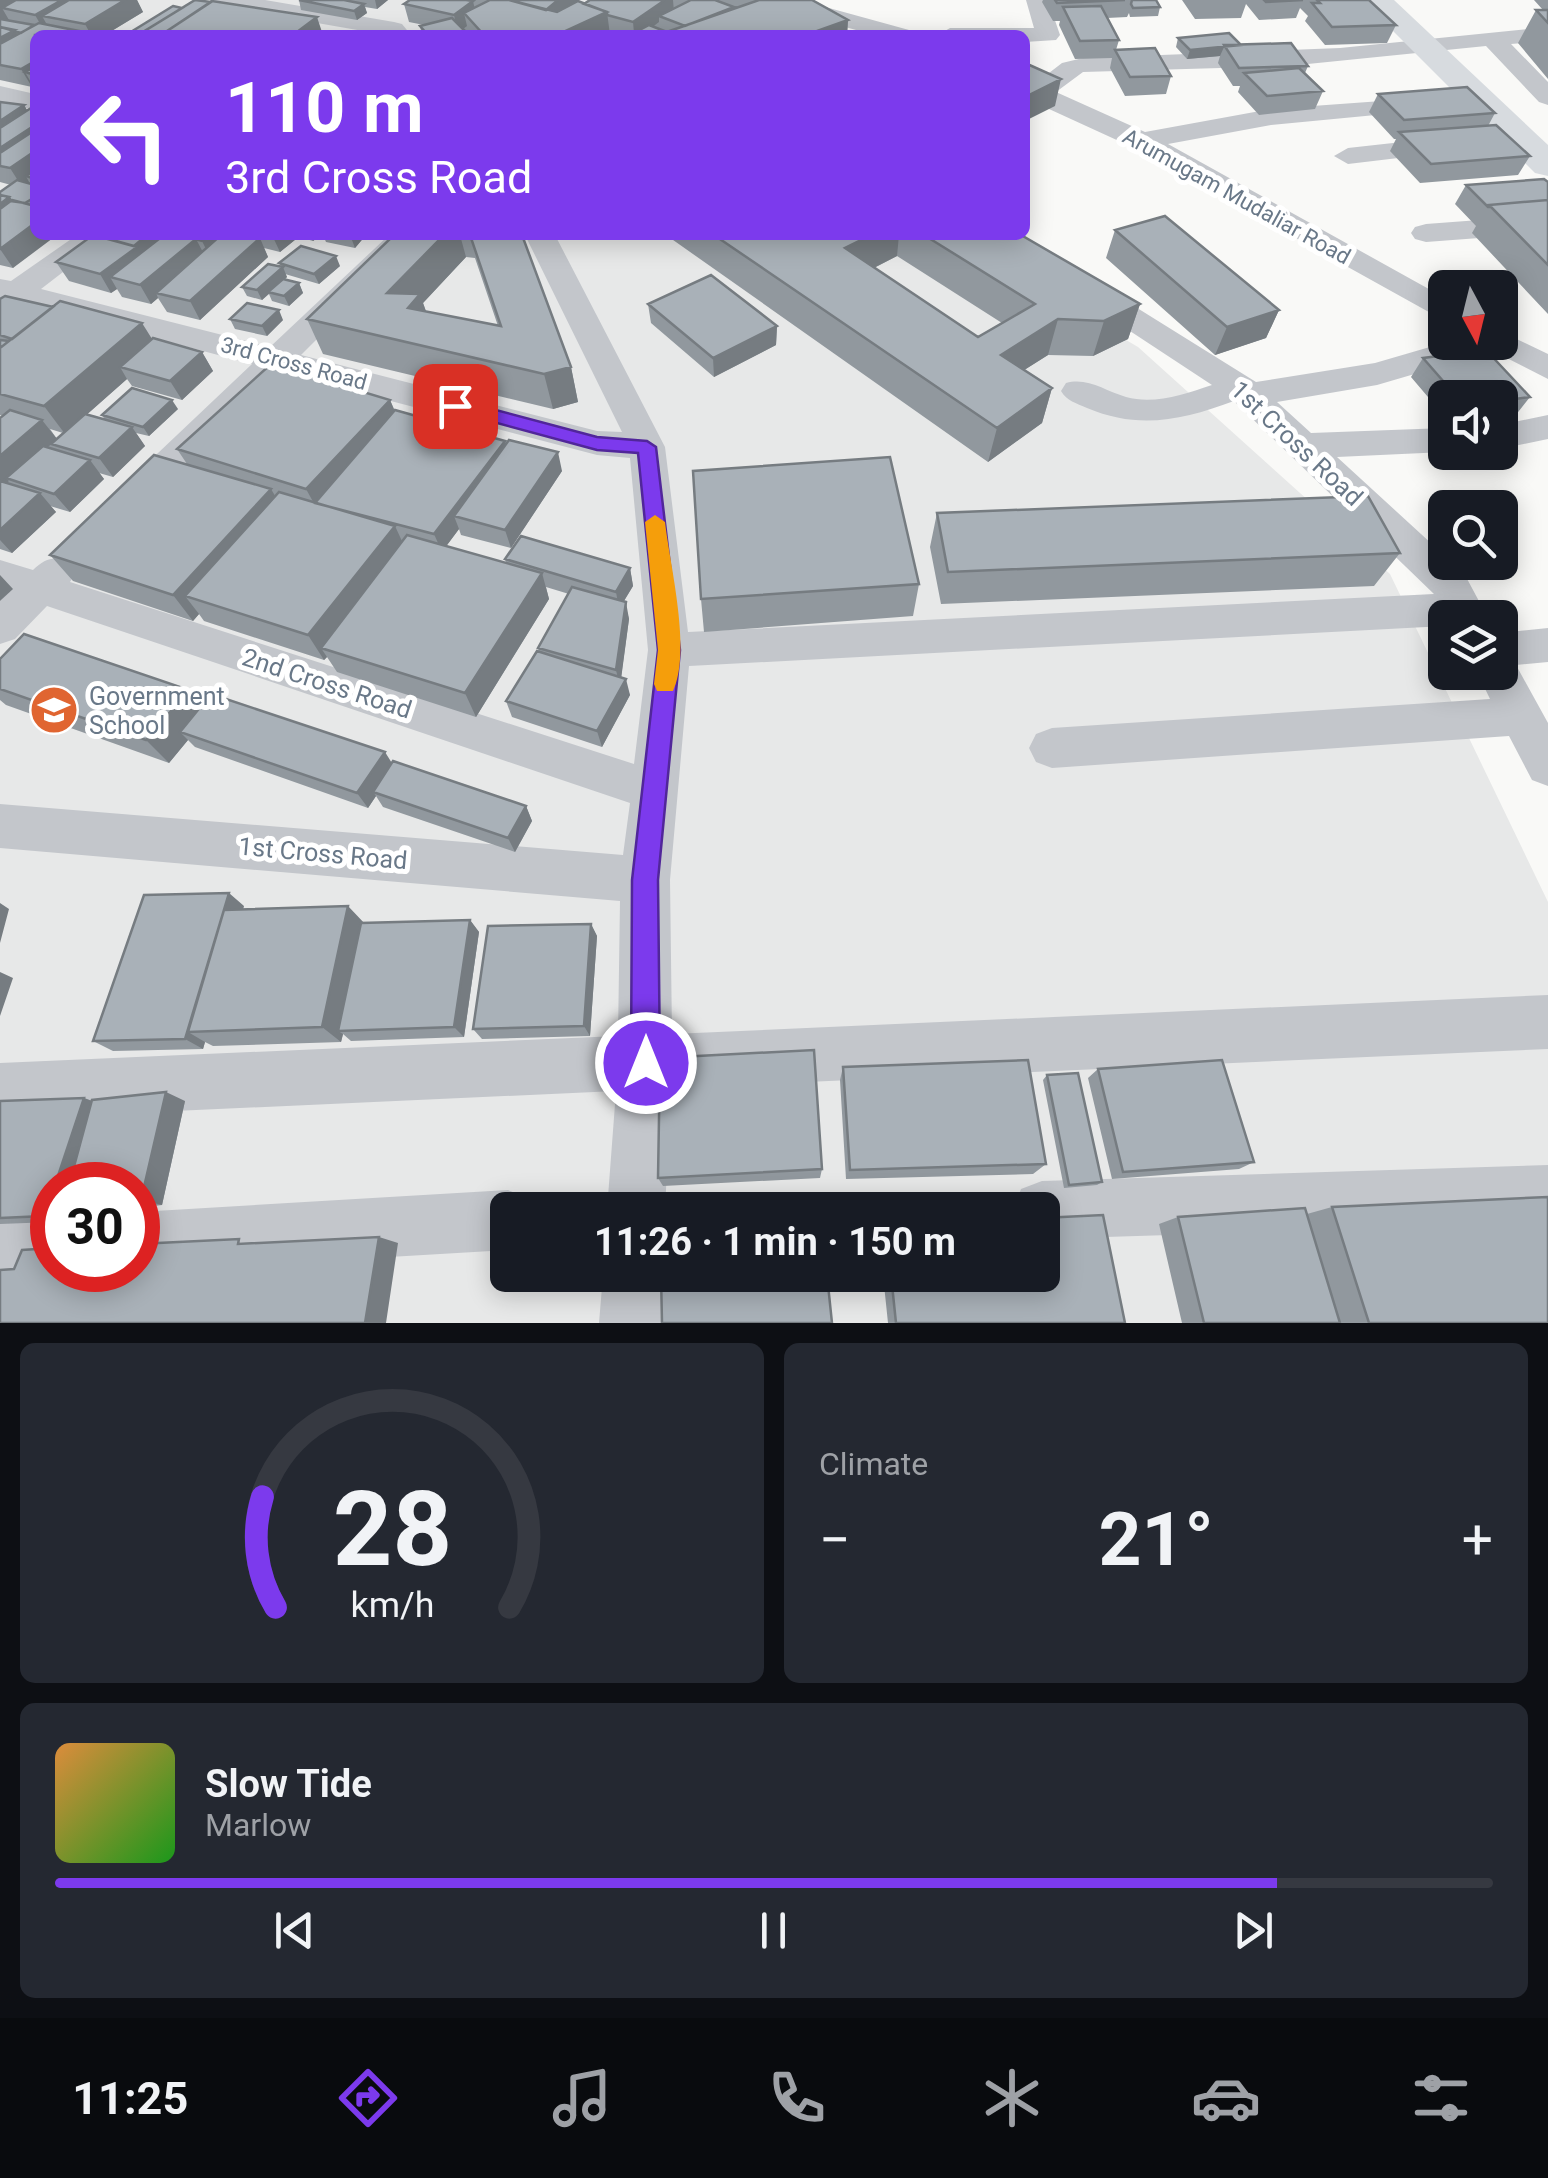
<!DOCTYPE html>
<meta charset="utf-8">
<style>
:root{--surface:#171b24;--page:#242831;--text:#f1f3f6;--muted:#9ea1a6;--line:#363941;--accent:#7c3aed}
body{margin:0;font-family:Roboto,sans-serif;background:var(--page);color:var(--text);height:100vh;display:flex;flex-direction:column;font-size:38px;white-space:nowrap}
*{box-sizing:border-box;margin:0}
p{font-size:32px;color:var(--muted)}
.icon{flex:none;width:55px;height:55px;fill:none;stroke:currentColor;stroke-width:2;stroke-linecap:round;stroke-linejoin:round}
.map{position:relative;height:1323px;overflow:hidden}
.panel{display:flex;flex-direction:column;gap:20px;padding:20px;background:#0d0f14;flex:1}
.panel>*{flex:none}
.banner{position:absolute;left:30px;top:30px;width:1000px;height:210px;border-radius:15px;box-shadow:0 5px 25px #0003;background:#7c3aed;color:#fff;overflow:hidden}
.needle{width:65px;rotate:173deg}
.buttons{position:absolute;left:1428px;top:270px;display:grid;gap:20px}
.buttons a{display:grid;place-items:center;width:90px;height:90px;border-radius:15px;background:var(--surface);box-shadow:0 5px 25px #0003;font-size:50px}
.speed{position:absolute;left:30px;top:1162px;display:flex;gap:20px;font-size:50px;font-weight:700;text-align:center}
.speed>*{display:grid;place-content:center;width:130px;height:130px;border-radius:50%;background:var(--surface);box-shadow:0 5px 25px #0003;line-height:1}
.speed .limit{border:15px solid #d22;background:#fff;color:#111}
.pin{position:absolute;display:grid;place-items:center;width:85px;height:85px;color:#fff;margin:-42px;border-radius:20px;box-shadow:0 5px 15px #0006}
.me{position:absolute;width:110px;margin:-55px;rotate:0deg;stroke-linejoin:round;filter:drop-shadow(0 0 8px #0008)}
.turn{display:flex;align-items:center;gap:35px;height:210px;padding:0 30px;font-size:45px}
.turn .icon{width:130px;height:130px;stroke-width:2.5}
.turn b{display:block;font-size:70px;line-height:85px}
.big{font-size:75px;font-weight:700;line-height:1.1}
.panel .card{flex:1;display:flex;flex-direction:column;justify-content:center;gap:15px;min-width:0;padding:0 35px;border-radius:15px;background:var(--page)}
.panel .dial{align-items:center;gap:0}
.dial svg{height:260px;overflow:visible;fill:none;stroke:var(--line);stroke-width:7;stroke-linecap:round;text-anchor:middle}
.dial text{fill:var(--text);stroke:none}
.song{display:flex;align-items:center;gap:30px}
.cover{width:120px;height:120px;border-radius:15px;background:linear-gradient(135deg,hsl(30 70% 55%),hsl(120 70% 35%))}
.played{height:10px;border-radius:5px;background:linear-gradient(90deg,var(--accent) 85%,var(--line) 85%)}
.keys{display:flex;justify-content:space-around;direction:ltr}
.heat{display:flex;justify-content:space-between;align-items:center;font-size:55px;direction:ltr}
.panel .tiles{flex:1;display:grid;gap:20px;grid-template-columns:1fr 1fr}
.card:last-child{grid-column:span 2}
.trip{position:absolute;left:490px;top:1192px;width:570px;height:100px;border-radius:15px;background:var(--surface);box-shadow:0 5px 25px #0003;font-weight:700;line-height:100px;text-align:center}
.tab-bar{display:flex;height:160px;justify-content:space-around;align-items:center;background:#090b0e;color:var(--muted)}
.tab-bar .icon{width:70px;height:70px}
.tab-bar .selected{color:var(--accent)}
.tab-bar b{font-size:45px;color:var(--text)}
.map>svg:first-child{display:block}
.built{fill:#e7e8e8;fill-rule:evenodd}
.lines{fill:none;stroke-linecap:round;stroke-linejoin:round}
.minor{fill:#c3c6cb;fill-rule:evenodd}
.major{fill:#d7dbdf;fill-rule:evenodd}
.wall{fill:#91989e;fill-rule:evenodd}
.shaded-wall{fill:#767c81}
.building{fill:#a9b1b8;stroke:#767c81;stroke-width:2.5}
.route{fill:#7c3aed;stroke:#51269a;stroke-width:2.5}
.slow{fill:#f59e0b}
.labels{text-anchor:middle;stroke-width:10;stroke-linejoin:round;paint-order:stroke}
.far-street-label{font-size:22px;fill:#697888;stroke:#fff}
.street-label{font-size:25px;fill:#697888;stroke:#fff}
.poi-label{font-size:25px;fill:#697888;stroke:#fff;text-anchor:start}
</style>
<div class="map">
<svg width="1548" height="1323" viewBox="0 0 1548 1323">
<rect width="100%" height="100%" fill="#f9f9f7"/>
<path class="built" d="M0,0H719L860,34L35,35V235H947L1138,347L1390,574L1548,902V1323H0ZM52,1185H138V1270H52ZM508,1210H1042V1275H508Z"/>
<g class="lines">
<path class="minor" d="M214,0H265L394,22L402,24L411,35H386L225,7Z
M763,0H800L909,30L913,35H874L766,5Z
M1026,0H1048L1060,35L1056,40L1025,42V35H938L950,28H1034Z
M1548,27V41L1511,44L1548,82V105L1539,102L1486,46L1288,66L1083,72L1056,92L1145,132L1271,109L1437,97L1441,102L1437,107L1428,110L1271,125L1168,144L1445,298V321L1132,147L1025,98V80L1036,83L1062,63L1083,58L1340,48Z
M0,86L35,94V110L0,102Z
M1447,137L1461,145L1457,151L1348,164L1334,156L1348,148Z
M1548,215V233L1426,242L1415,239L1411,233L1415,227L1426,224Z
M77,235H111L41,289L270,347L389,235H421L301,355L597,431L622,432L525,235H555L665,447L688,632L1434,594L1234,401C1183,420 1139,430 1087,408C1076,403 1067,401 1061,391L1066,383C1088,377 1105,391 1126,397C1154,405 1185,394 1212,385L984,235H1020L1256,382L1375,363L1447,342H1500V331L1548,354V379L1493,351L1377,385L1277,402L1311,433L1445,428V452L1337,457L1445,556V562H1452L1465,575L1488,618H1445V626L689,666L670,880L672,1034L1548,995V1049L671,1088L665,1210H607L616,1091L0,1119V1063L618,1036L620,901L0,848V804L623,855L630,803L47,606L15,639L0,644V601L8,593L0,591V560L33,570C45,558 54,556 70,561L76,572L70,582L634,764L648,650L630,458L597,455L284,373L146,509L133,513L120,509L114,499L120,489L252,364L22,303L0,314V279L11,281Z
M1548,415V439L1500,449V425Z
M1548,628V662L1516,665L1548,723V786L1532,780L1509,736L1052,768L1036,762L1029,748L1036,734L1052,728L1490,699L1477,672H1500V633Z
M1548,1165V1223L1042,1239V1210H1013L1021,1189L1042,1181Z
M508,1190L529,1199L533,1210H508V1250L138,1272L133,1270H138V1212Z
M52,1217V1270H69L52,1277L0,1282V1222Z
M603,1275H663L661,1323H599Z"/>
<path class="major" d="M1362,0H1394L1548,145V176L1535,173Z"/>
</g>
<path class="wall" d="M0,0H137L143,12L105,35H35V89L33,86L32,87L0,80Z
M299,0H388L377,9L365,7L367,13L357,20L301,10Z
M410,0H578L584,4L590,0H812L848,20L847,35H617L610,33L557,35H422L420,26L424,25L409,22L404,4Z
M1043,0H1156L1160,7L1158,16L1130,17L1129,13L1127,17L1107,18L1119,40L1116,50L1171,76L1166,94L1125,96L1110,68L1112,58L1075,59L1059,25L1060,21H1053L1042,2Z
M1182,0H1369L1396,25L1387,43L1325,45L1305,21L1308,16L1300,8L1296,18L1259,20L1246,4L1241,18L1195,19Z
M1534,0H1548V79L1518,43L1536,10H1543Z
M1178,38L1241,45L1308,66L1305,73L1323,91L1315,109L1259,115L1238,92L1240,86H1233L1218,63L1220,56L1187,59L1176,47Z
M1378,94L1495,113L1488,126L1530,156L1518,175L1420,183L1390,151L1396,139H1394L1369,112Z
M0,102L24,105L27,110L35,109V235L13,268L0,265V192L11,185L0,182Z
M1548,182V314L1472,233L1476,226L1455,204L1466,185Z
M1115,230L1279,310L1266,338L1215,355L1106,258Z
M100,235H301L280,252L264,248L268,257L200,320L167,312L158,298L151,304L122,297L117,289L111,293L69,281L56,262Z
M302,235H321L313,241L303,238Z
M323,235H366L355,248L326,242Z
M394,235H522L571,367L578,402L553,409L323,354L307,319ZM466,257L475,258L498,326L426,311L423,303Z
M666,235H1021L1140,304L1128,339L1093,356L1048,355L1024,370L1052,388L1042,423L988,462ZM897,256L1002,323L978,337L874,268Z
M279,263L340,266L319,284L285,274L287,277L284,280L299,283L303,293L289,306L272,301L269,294L262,300L247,296L242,287L281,267Z
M0,299L202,352L213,371L182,400L132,386L127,379L87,414L105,420L102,415L178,409L149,436L136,433L145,446L113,477L99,473L104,479L70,512L50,506L56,512L12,553L0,549V418L3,416L0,415ZM50,429L63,433L57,439Z
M648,304L777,326L776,345L714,377L651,323Z
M230,319L283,320L267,336L235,329Z
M1423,358L1530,397L1515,416L1500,418V398H1445V417L1411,377Z
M390,400L395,411L505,441L506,445L562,471L511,548L461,535L459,529L446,546L506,563L505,559L630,568L633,586L624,601L629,619L621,677L630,695L602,747L512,717L506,701L539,652L538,648L569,594L546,587L549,599L476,717L337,672L327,657L324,660L204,621L199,614L193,621L73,581L50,555L187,464L177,449Z
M937,513L1400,553L1374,586L941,604L930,547Z
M919,584L913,616L704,632L701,599Z
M0,689L202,705L526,806L532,821L515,852L383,807L376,796L368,808L195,747L188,740L169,763L6,705L0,700Z
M244,906L242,910L364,923L470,920L479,932L464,1037L351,1041L343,1034L341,1042L213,1046L205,1042L203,1049L113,1051L93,1041Z
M591,924L597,936L590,1036L482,1039L473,1029Z
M843,1067L1046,1164L1033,1174L846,1179L840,1080Z
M1098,1069L1254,1162L1239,1169L1112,1179L1088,1078Z
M1047,1075L1102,1182L1097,1185L1064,1188L1043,1080Z
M84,1098L92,1101H185L162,1205L138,1208V1185H52V1222L0,1224V1101Z
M822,1169L820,1178L663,1186L658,1178Z
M1332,1207L1548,1323H1182L1159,1224L1178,1217L1307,1214Z
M883,1275H1042L1125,1323H888Z"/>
<path class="shaded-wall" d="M0,0H46L2,8L9,20L0,24Z
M62,0H103L42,16L50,30L45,32L35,15Z
M125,0H137L143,12L105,35H91L85,24Z
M375,0H388L377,9Z
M558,0H578V4L546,30L543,12Z
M665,0H673L674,12L659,16V22L642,35L634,33L633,22Z
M473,1L477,19L464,13L467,26L458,33L454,15Z
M364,4L367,13L357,20L354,11Z
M607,12L610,35H557Z
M317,17L323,35H293Z
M848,20L847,35H806Z
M15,30L25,48L0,62V38Z
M1224,47L1220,56L1187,59L1190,50Z
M35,61V75L25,72L33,86L32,87L21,69Z
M1061,79L1055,106L1025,121V97Z
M24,105L35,124L0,147V121Z
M35,125V178L26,176L29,182L22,187L10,168L0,166V148Z
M9,197L21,216L0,232V204Z
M35,223V235H57L13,268L0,249Z
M147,235H153L156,241L110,277L117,289L111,293L100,274Z
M210,235H222L207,251L202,241Z
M272,235H301L280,252Z
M310,235H321L313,241Z
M350,235H366L355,248Z
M444,235H460L466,257L423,303L432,329L387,293Z
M871,235H899L897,256L842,284L845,248Z
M260,238L268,257L200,320L190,301Z
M196,239L206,258L156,293L158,298L151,304L140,285Z
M336,256L340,266L319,284L314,274Z
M283,267L287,277L262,300L257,290Z
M299,283L303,293L289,306L284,296Z
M1140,304L1128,339L1093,356L1104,321Z
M279,310L283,320L267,336L262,326Z
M1279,310L1266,338L1215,355L1227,327Z
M1058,319L1048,355L993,390L1001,355Z
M142,323L159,350L120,367L127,379L65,434L44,406Z
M777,326L776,345L714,377L713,358Z
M202,352L213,371L182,400L170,381Z
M571,367L578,402L553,409L544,374Z
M1052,388L1042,423L988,462L997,428Z
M172,400L178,409L149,436L143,427Z
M390,400L401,427L321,516L306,489Z
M42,420L57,439L11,480L6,478L9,481L0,489V456Z
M132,427L145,446L113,477L99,458Z
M505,441L510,460L454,516L459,529L442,552L434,534Z
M558,452L562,471L511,548L505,530Z
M90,460L104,479L70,512L54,494Z
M271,489L287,516L185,596L199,614L193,621L173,595Z
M40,493L56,512L12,553L0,540V530Z
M395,526L407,552L321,648L327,657L324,660L308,635Z
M630,568L633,586L619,609L616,592Z
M542,573L549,599L476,717L465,693Z
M0,575L13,589L0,601Z
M626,602L629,619L620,687L616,670Z
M626,679L630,695L602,747L597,731Z
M189,690L210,713L180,732L188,740L169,763L146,740Z
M385,752L395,768L373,792L376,796L368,808L357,793Z
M526,806L532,821L515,852L508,838Z
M229,893L244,906L208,1031L188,1032L205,1042L203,1049L185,1039Z
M0,903L9,909L0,943Z
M348,906L366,925L338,1031L343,1034L341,1042L322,1027Z
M470,920L479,932L464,1037L454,1027Z
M591,924L597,936L590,1036L584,1026Z
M0,972L13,978L0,1016Z
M166,1092L185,1101L162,1205L141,1200Z
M84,1098L105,1106L80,1185H55Z
M52,1192V1218L44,1216Z
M379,1237L398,1243L386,1323H365Z"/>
<path class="building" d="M16,0H62L35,15L2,8Z
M69,0H125L85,24L42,16Z
M195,0L211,2L161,35H138Z
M299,0H344L364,4L354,11Z
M410,0H466L473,1L454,15L404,4Z
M490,0H509L557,12L578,1L607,12L557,35H484L464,13Z
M509,0H558L546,10Z
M590,0H665L633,22L607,15V12L584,4Z
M691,0H715L734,7L685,26L659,16Z
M759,0H812L848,20L806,35H658Z
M1055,0H1125L1057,3Z
M1132,0H1156L1160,7L1133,8L1131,4Z
M1264,0H1303L1266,2Z
M1317,0H1369L1396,25L1332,27L1312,3H1320Z
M212,1L317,17L293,35H161Z
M173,6L182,8L138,35H126Z
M1101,6L1119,40L1080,41L1063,7Z
M1536,10H1548V23Z
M452,18L469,35H428L420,26Z
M0,19L34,25L21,33L0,27Z
M39,23L84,32L80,35H35V61L21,69L0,65V44Z
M649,25L667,32L658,35H640L634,33Z
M0,27L15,30L0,38Z
M1229,33L1241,45L1190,50L1178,38Z
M1291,43L1308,66L1239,68L1224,45Z
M1155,48L1171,76L1130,77L1115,50Z
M1025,63L1061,79L1025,97Z
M35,67V75L25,72Z
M1299,68L1323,91L1267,96L1244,73Z
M1467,87L1495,113L1404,120L1378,94Z
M0,102L24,105L0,121Z
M31,108L35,109V125L0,148V128Z
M1496,125L1530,156L1431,164L1399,132Z
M35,130V151L10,168L0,166V153Z
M35,171V179L26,176Z
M1544,179L1548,182V200L1489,205L1490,207H1488L1466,185Z
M17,180L35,185V197L25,203L11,201L9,197L0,195V192Z
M0,195L9,197L0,204Z
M12,200L35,206V223L0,249V209Z
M1548,200V265L1489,205Z
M1165,216L1279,310L1227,327L1115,230Z
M93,235L137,247L100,274L56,262Z
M100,235H147L134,246L98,236Z
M164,235H180L196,239L140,285L110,277Z
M180,235H210L202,241Z
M221,235H247L260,238L190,301L156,293Z
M394,235H444L387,293L420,294L408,308L501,326L470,235H522L571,367L544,374L307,319Z
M714,235H871L845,248L978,337L1035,304L924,235H1021L1140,304L1104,321L1058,319L1001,355L1052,388L997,428Z
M301,246L336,256L314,274L279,263Z
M268,264L283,267L257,290L242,287Z
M711,275L777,326L713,358L648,304Z
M283,279L299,283L284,296L268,292Z
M5,296L53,307L12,339L0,335V299Z
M60,301L142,323L44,406L0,394V348Z
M247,303L279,310L262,326L230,319Z
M153,338L202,352L170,381L120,367Z
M0,340L9,341L0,348Z
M1486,350L1530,397L1500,401V398H1458L1423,358Z
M271,364L390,400L306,489L177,449Z
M132,388L172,400L143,427L102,415Z
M10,410L42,420L0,456V418Z
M395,410L505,441L434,534L315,503Z
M85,414L132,427L99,458L51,444Z
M509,440L558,452L505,530L454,516Z
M43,446L90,460L54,494L6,478Z
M154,455L271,489L173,595L50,555Z
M890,457L919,584L701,599L693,471Z
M0,481L40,493L0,530Z
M279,492L395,526L308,635L185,596Z
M1368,496L1400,553L948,572L937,513Z
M407,535L542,573L465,693L321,648Z
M521,536L630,568L616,592L505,559Z
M572,587L626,602L616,670L538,648Z
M24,634L189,690L146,740L0,689V659Z
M537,651L626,679L597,731L506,701Z
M211,694L385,752L357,793L180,732Z
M393,761L526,806L508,838L373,792Z
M229,893L185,1039L93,1041L144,895Z
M348,906L322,1027L188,1032L224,910Z
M470,920L454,1027L338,1031L361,923Z
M591,924L584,1026L473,1029L488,926Z
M814,1050L822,1169L658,1178L660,1058Z
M1028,1060L1046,1164L850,1170L843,1067Z
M1222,1060L1254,1162L1123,1172L1098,1069Z
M1078,1073L1102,1182L1069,1185L1047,1075Z
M166,1092L141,1200H138V1185H69L92,1100Z
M84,1098L55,1185H52V1192L44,1216L0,1218V1101Z
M1548,1197V1323H1369L1332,1207Z
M1305,1208L1340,1323H1204L1178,1217Z
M1103,1215L1125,1323H896L891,1275H1042V1218Z
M379,1237L365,1323H0V1270L14,1269L22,1250L52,1248V1270H138V1244L239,1239L238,1244Z
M661,1275H827L832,1323H662Z"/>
<path class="route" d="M455,399L597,437L647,441L656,447L680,650L658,880L660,1063L656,1073L646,1078L635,1073L631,1063L632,880L658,650L638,453L597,450L449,410L446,406Z"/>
<path class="slow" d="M655,515L665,522C670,566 692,652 673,691H657L654,684L658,650L645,522Z"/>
<defs>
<g id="school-disc" transform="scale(2.5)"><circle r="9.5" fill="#e06531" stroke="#fff"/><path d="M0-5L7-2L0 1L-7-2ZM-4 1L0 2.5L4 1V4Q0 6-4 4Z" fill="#fff"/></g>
</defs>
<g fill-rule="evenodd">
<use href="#school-disc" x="54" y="710"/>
</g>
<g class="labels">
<g class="far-street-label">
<text transform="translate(1237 196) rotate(29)" y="8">Arumugam Mudaliar Road</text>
<text transform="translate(294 363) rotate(15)" y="8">3rd Cross Road</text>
</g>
<g class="street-label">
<text transform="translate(1297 443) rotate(43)" y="9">1st Cross Road</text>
<text transform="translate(327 683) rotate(18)" y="9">2nd Cross Road</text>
<text transform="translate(323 853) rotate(5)" y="9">1st Cross Road</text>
</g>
<g class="poi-label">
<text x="89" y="705">Government<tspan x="89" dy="29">School</tspan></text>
</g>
</g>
</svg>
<div class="buttons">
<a><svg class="needle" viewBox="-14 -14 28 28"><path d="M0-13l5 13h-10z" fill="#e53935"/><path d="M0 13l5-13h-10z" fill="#9ea1a6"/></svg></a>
<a><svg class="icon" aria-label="sound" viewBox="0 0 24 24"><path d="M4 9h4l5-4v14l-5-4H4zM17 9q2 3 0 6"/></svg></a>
<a><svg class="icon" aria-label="search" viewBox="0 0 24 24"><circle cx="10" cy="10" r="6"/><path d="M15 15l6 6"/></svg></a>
<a><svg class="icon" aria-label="layers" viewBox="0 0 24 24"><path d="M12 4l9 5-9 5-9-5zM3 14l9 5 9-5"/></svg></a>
</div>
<div class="speed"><div class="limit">30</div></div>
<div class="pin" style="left:455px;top:406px;background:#d93025"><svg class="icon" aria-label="arrive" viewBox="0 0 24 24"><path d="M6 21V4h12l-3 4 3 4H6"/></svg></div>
<svg class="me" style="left:646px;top:1063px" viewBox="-20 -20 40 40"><circle r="17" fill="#7c3aed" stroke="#fff" stroke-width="3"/><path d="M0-11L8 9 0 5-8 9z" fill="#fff"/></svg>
<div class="trip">11:26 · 1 min · 150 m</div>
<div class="banner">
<div class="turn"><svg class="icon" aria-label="left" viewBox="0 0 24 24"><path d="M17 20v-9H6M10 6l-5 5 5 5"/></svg><div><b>110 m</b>3rd Cross Road</div></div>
</div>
</div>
<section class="panel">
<div class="tiles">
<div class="card dial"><svg viewBox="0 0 100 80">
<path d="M14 69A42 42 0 1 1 86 69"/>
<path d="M14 69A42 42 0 0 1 10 35" stroke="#7c3aed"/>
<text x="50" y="56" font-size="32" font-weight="700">28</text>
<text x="50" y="72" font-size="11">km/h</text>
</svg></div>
<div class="card"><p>Climate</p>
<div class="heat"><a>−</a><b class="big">21°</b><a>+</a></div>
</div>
<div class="card">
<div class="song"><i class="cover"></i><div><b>Slow Tide</b><p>Marlow</p></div></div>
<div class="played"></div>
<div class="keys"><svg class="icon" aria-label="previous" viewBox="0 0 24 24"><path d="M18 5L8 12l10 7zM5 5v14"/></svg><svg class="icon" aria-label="pause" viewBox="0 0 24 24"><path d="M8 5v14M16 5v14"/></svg><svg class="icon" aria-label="next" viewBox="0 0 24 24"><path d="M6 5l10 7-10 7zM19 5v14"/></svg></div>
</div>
</div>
</section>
<nav class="tab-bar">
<b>11:25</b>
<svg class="icon selected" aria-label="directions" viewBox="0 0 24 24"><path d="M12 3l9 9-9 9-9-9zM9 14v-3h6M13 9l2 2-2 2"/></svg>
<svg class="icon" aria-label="music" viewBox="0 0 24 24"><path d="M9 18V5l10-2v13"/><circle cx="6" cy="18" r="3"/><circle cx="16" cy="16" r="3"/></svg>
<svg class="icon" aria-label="phone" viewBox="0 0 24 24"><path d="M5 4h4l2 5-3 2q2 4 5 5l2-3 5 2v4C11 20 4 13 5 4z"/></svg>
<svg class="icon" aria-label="climate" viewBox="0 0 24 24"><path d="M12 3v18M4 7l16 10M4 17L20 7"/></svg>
<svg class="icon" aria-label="car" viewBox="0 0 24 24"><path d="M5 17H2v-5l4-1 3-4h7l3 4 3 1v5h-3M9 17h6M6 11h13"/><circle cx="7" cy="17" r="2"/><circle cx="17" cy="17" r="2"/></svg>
<svg class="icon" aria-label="filters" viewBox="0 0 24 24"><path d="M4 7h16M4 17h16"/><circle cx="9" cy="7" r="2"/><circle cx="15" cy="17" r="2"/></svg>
</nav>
